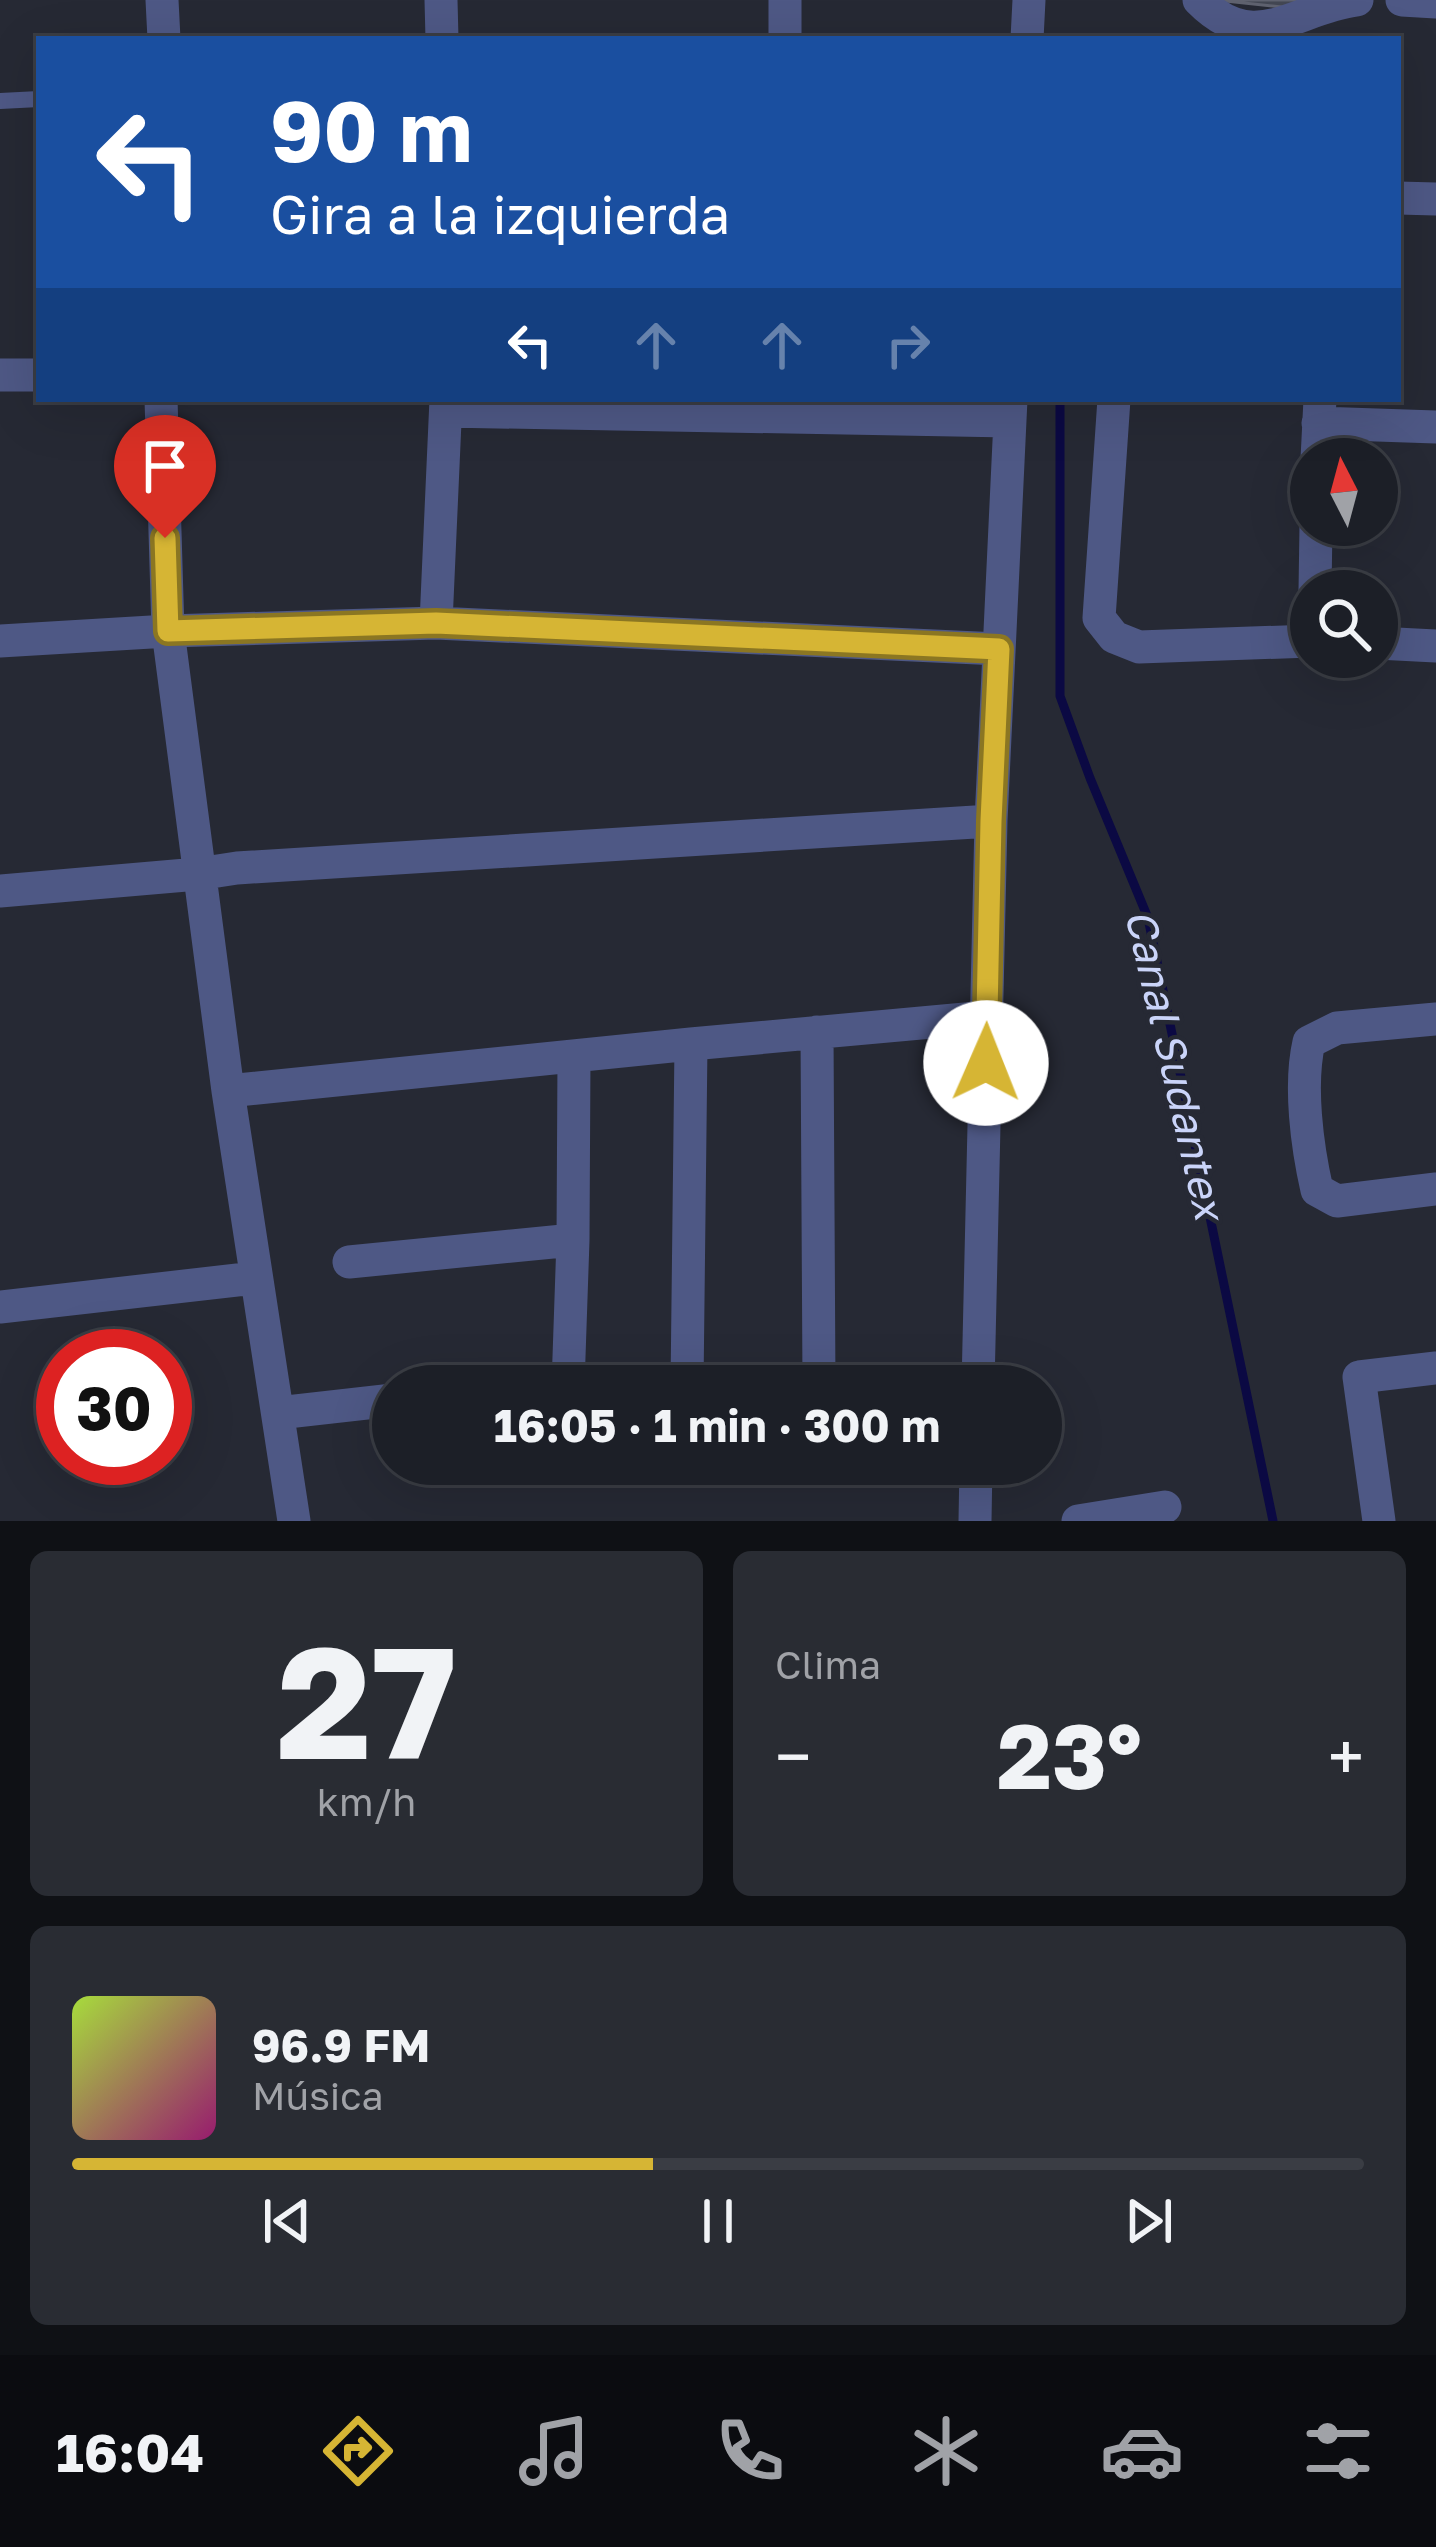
<!DOCTYPE html>
<html lang="es">
<meta charset="utf-8">
<style>
:root{--surface:#1c1f27;--page:#292c33;--text:#f1f3f6;--muted:#a0a2a7;--line:#3a3d44;--accent:#d6b534}
body{margin:0;font-family:"Golos Text",sans-serif;background:var(--page);color:var(--text);height:100vh;display:flex;flex-direction:column;font-size:45px;white-space:nowrap}
*{box-sizing:border-box;margin:0}
p{font-size:39px;color:var(--muted)}
.icon{flex:none;width:66px;height:66px;fill:none;stroke:currentColor;stroke-width:2;stroke-linecap:round;stroke-linejoin:round}
.map{position:relative;height:1521px;overflow:hidden}
.details{display:flex;flex-direction:column;gap:30px;padding:30px;background:#0f1115;flex:1}
.details>*{flex:none}
.top-card{position:absolute;left:36px;top:36px;width:1365px;height:366px;border-radius:0px;box-shadow:0 12px 48px #0002,0 0 0 3px var(--line);background:#1a4fa0;color:#fff;overflow:hidden}
.needle{width:78px;rotate:354deg}
.buttons{position:absolute;left:1290px;top:438px;display:grid;gap:24px}
.buttons a{display:grid;place-items:center;width:108px;height:108px;border-radius:50%;background:var(--surface);box-shadow:0 12px 48px #0002,0 0 0 3px var(--line);font-size:60px}
.speed{position:absolute;left:36px;top:1329px;display:flex;gap:24px;font-size:60px;font-weight:700;text-align:center}
.speed>*{display:grid;place-content:center;width:156px;height:156px;border-radius:50%;background:var(--surface);box-shadow:0 12px 48px #0002,0 0 0 3px var(--line);line-height:1}
.speed .limit{border:18px solid #d22;background:#fff;color:#111}
.pin{position:absolute;display:grid;place-items:center;width:102px;height:102px;color:#fff;margin:-123px -51px;border-radius:50% 50% 50% 0;rotate:-45deg;box-shadow:0 0 12px #0007}
.pin .icon{rotate:45deg}
.me{position:absolute;width:132px;margin:-66px;rotate:1deg;stroke-linejoin:round;filter:drop-shadow(0 0 9px #0008)}
.turn{display:flex;align-items:center;gap:42px;height:252px;padding:0 36px;font-size:54px}
.turn .icon{width:156px;height:156px;stroke-width:2.5}
.turn b{display:block;font-size:84px;line-height:102px}
.lanes{display:flex;align-items:center;height:114px;padding:0 36px;background:#0003;justify-content:center;gap:60px;direction:ltr}
.lanes .off{opacity:.35}
.big{font-size:90px;font-weight:700;line-height:1.1}
.details .tile{flex:1;display:flex;flex-direction:column;justify-content:center;gap:18px;min-width:0;padding:0 42px;border-radius:18px;background:var(--page)}
.details .dial{align-items:center;gap:0}
.dial b{font-size:156px;line-height:1}
.song{display:flex;align-items:center;gap:36px}
.cover{width:144px;height:144px;border-radius:18px;background:linear-gradient(135deg,hsl(80 70% 55%),hsl(320 70% 35%))}
.played{height:12px;border-radius:6px;background:linear-gradient(90deg,var(--accent) 45%,var(--line) 45%)}
.keys{display:flex;justify-content:space-around;direction:ltr}
.heat{display:flex;justify-content:space-between;align-items:center;font-size:66px;direction:ltr}
.details .tiles{flex:1;display:grid;gap:30px;grid-template-columns:1fr 1fr}
.tile:last-child{grid-column:span 2}
.trip{position:absolute;left:372px;top:1365px;width:690px;height:120px;border-radius:60px;background:var(--surface);box-shadow:0 12px 48px #0002,0 0 0 3px var(--line);font-weight:700;line-height:120px;text-align:center}
.tab-bar{display:flex;height:192px;justify-content:space-around;align-items:center;background:#0b0c10;color:var(--muted)}
.tab-bar .icon{width:84px;height:84px}
.tab-bar .selected{color:var(--accent)}
.tab-bar b{font-size:54px;color:var(--text)}
.map>svg:first-child{display:block}
.lines{fill:none;stroke-linecap:round;stroke-linejoin:round}
.stream{stroke:#0b0943;stroke-width:9}
.building{fill:#434753;stroke:#5f626f;stroke-width:3}
.lane{stroke:#4e5885;stroke-width:16}
.street{stroke:#4e5885;stroke-width:33}
.route-casing{stroke:#8b7622;stroke-width:30}
.route{stroke:#d6b534;stroke-width:21}
.labels{text-anchor:middle;stroke-width:9;stroke-linejoin:round;paint-order:stroke}
.water-label{font-size:42px;font-style:italic;fill:#cad4f9;stroke:#262934}
</style>
<div class="map">
<svg width="1436" height="1521" viewBox="0 0 1436 1521">
<rect width="100%" height="100%" fill="#262934"/>
<g class="lines">
<path class="stream" d="M1060,399V696L1090,778L1148,918L1273,1521"/>
</g>
<path class="building" d="M1216,0H1302L1301,9Z"/>
<g class="lines">
<path class="lane" d="M0,101L39,99"/>
<path class="street" d="M162,0L164,39
M441,0L442,39
M1199,0C1255,57 1294,8 1357,0
M1402,0L1436,2
M785,39V0
M1027,39L1029,0
M1398,198L1436,199
M0,375H39
M161,399L168,631L228,1091L294,1521
M1114,399L1099,618L1114,637L1139,647L1311,641
M446,411L1010,421
M1318,423L1436,427
M1317,459L1320,399
M1315,591L1316,525
M436,623L446,399
M0,641L168,631L436,623L999,649
M1377,643L1436,646
M0,891L198,874L237,868L991,821
M1436,1019L1337,1028L1309,1042C1299,1085 1307,1146 1317,1190L1337,1201L1436,1189
M817,1032L819,1386
M228,1091L691,1044L987,1017
M349,1262L573,1240
M0,1307L255,1278
M516,1386L568,1380
M568,1386L573,1240L574,1056
M687,1386L691,1044
M978,1386L991,821L1011,399
M278,1413L393,1400
M975,1521L976,1464
M1078,1521L1165,1507
M1379,1521L1359,1377L1436,1368"/>
</g>
<g class="lines">
<g class="route-casing">
<path id="route" d="M165,538L168,631L436,623L999,649L991,821L986,1063"/>
</g>
<use href="#route" class="route"/>
</g>
<g class="labels">
<g class="water-label">
<text transform="translate(1175 1064) rotate(77)" y="15">Canal Sudantex</text>
</g>
</g>
</svg>
<div class="buttons">
<a><svg class="needle" viewBox="-14 -14 28 28"><path d="M0-13l5 13h-10z" fill="#e53935"/><path d="M0 13l5-13h-10z" fill="#a0a2a7"/></svg></a>
<a><svg class="icon" aria-label="search" viewBox="0 0 24 24"><circle cx="10" cy="10" r="6"/><path d="M15 15l6 6"/></svg></a>
</div>
<div class="speed"><div class="limit">30</div></div>
<div class="pin" style="left:165px;top:538px;background:#d93025"><svg class="icon" aria-label="arrive" viewBox="0 0 24 24"><path d="M6 21V4h12l-3 4 3 4H6"/></svg></div>
<svg class="me" style="left:986px;top:1063px" viewBox="-20 -20 40 40"><circle r="19" fill="#fff"/><path d="M0-13L10 11 0 6-10 11z" fill="#d6b534"/></svg>
<div class="trip">16:05 · 1 min · 300 m</div>
<div class="top-card">
<div class="turn"><svg class="icon" aria-label="left" viewBox="0 0 24 24"><path d="M17 20v-9H6M10 6l-5 5 5 5"/></svg><div><b>90 m</b>Gira a la izquierda</div></div>
<div class="lanes"><svg class="icon" aria-label="left" viewBox="0 0 24 24"><path d="M17 20v-9H6M10 6l-5 5 5 5"/></svg><svg class="icon off" aria-label="ahead" viewBox="0 0 24 24"><path d="M12 20V5M6 11l6-6 6 6"/></svg><svg class="icon off" aria-label="ahead" viewBox="0 0 24 24"><path d="M12 20V5M6 11l6-6 6 6"/></svg><svg class="icon off" aria-label="right" viewBox="0 0 24 24"><path d="M7 20v-9h11M14 6l5 5-5 5"/></svg></div>
</div>
</div>
<section class="details">
<div class="tiles">
<div class="tile dial"><b>27</b><p>km/h</p></div>
<div class="tile"><p>Clima</p>
<div class="heat"><a>−</a><b class="big">23°</b><a>+</a></div>
</div>
<div class="tile">
<div class="song"><i class="cover"></i><div><b>96.9 FM</b><p>Música</p></div></div>
<div class="played"></div>
<div class="keys"><svg class="icon" aria-label="previous" viewBox="0 0 24 24"><path d="M18 5L8 12l10 7zM5 5v14"/></svg><svg class="icon" aria-label="pause" viewBox="0 0 24 24"><path d="M8 5v14M16 5v14"/></svg><svg class="icon" aria-label="next" viewBox="0 0 24 24"><path d="M6 5l10 7-10 7zM19 5v14"/></svg></div>
</div>
</div>
</section>
<nav class="tab-bar">
<b>16:04</b>
<svg class="icon selected" aria-label="directions" viewBox="0 0 24 24"><path d="M12 3l9 9-9 9-9-9zM9 14v-3h6M13 9l2 2-2 2"/></svg>
<svg class="icon" aria-label="music" viewBox="0 0 24 24"><path d="M9 18V5l10-2v13"/><circle cx="6" cy="18" r="3"/><circle cx="16" cy="16" r="3"/></svg>
<svg class="icon" aria-label="phone" viewBox="0 0 24 24"><path d="M5 4h4l2 5-3 2q2 4 5 5l2-3 5 2v4C11 20 4 13 5 4z"/></svg>
<svg class="icon" aria-label="climate" viewBox="0 0 24 24"><path d="M12 3v18M4 7l16 10M4 17L20 7"/></svg>
<svg class="icon" aria-label="car" viewBox="0 0 24 24"><path d="M5 17H2v-5l4-1 3-4h7l3 4 3 1v5h-3M9 17h6M6 11h13"/><circle cx="7" cy="17" r="2"/><circle cx="17" cy="17" r="2"/></svg>
<svg class="icon" aria-label="filters" viewBox="0 0 24 24"><path d="M4 7h16M4 17h16"/><circle cx="9" cy="7" r="2"/><circle cx="15" cy="17" r="2"/></svg>
</nav>
